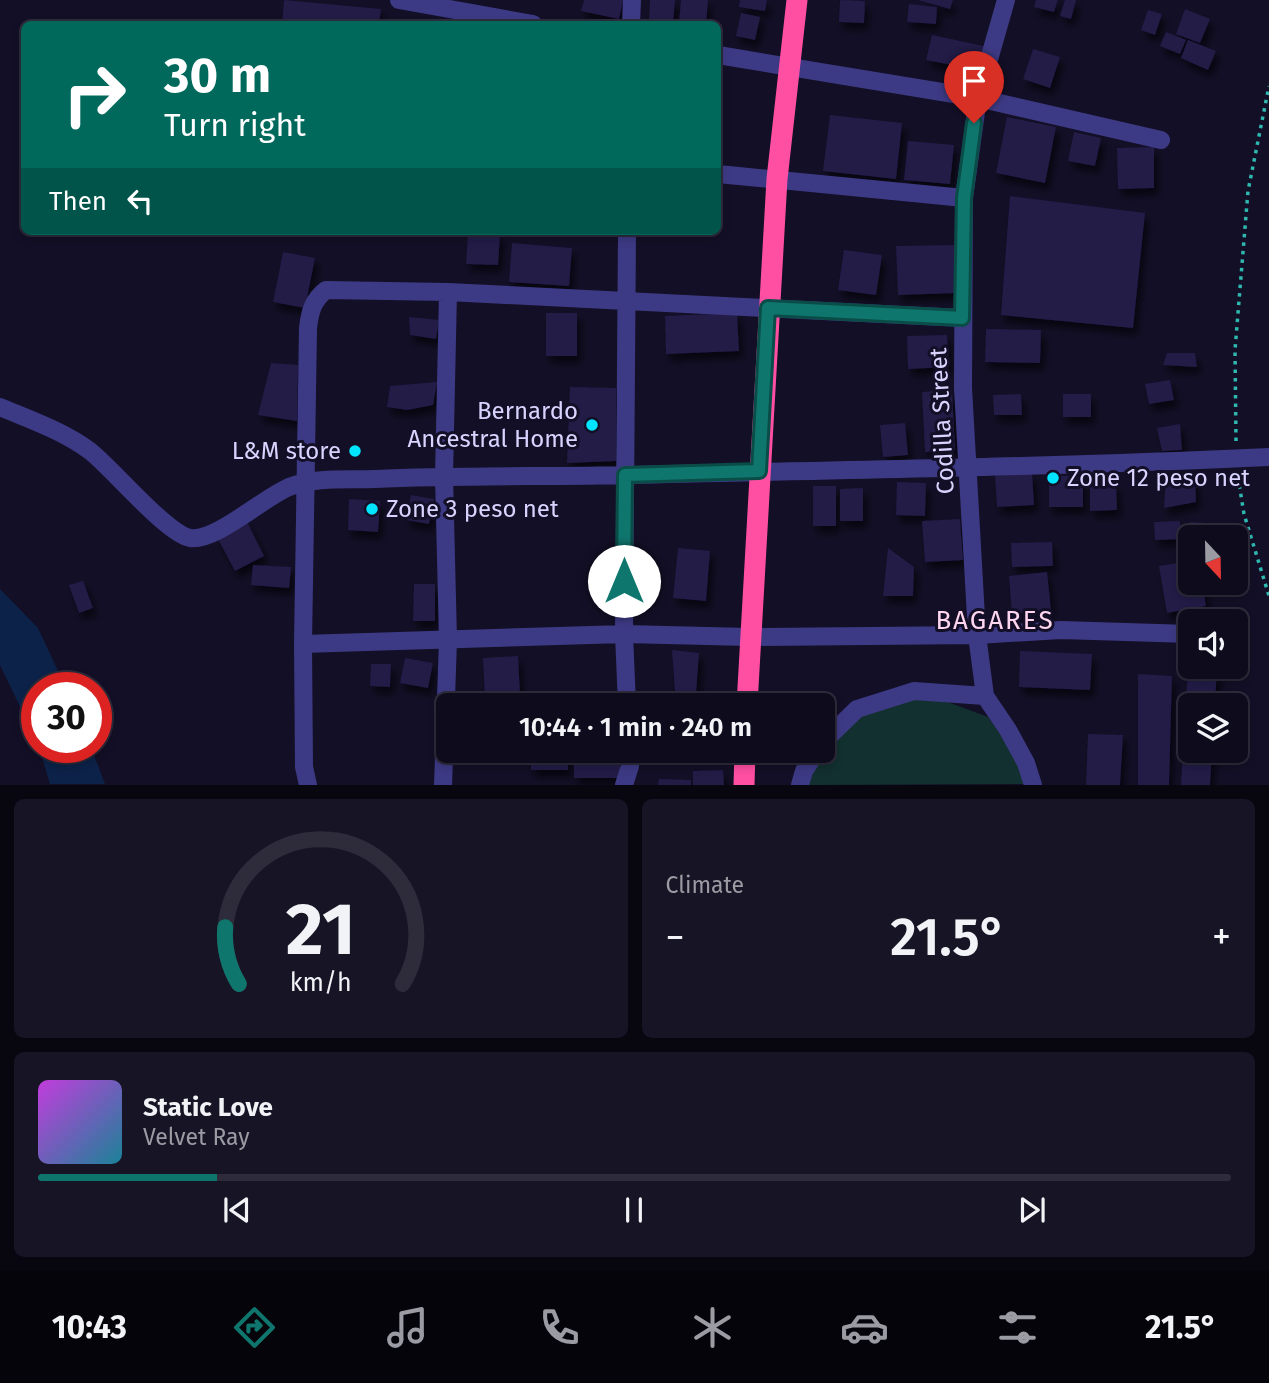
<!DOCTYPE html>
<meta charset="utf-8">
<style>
:root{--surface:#0e0b1c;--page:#171425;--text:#f1f3f6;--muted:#9b9ba3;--line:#2e2b3b;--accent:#0f766e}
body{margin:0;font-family:"Fira Sans",sans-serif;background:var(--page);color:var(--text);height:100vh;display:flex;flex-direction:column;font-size:26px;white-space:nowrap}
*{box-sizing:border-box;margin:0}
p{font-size:23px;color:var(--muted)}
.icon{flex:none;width:38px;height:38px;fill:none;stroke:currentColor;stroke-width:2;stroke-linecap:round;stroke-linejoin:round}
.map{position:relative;height:785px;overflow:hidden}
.panel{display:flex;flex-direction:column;gap:14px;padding:14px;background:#08060f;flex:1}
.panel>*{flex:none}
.guide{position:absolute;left:21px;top:21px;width:700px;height:214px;border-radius:10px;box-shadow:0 4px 10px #0003,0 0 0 2px var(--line);background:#00695c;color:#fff;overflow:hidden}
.needle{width:46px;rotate:158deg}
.controls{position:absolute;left:1178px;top:525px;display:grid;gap:14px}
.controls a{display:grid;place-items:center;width:70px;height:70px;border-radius:10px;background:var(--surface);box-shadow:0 4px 10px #0003,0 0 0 2px var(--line);font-size:35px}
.speed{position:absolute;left:21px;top:672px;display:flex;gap:14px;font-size:35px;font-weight:700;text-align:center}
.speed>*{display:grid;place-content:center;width:91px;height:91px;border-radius:50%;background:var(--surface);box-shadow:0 4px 10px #0003,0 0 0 2px var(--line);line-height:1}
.speed .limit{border:10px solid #d22;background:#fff;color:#111}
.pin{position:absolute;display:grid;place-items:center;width:60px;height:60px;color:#fff;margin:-72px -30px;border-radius:50% 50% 50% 0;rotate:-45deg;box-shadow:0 0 7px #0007}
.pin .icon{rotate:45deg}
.me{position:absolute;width:77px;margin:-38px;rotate:0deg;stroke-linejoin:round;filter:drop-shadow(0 0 5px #0008)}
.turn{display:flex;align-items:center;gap:24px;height:147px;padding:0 28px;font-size:32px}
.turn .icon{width:91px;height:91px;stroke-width:2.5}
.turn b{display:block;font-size:49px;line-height:60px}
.then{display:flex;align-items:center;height:66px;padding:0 28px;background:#0003;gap:14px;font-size:26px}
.big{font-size:52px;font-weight:600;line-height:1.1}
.panel .widget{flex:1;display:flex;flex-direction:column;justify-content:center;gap:10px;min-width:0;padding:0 24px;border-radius:10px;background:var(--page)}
.panel .dial{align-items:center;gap:0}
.dial svg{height:182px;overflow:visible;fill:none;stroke:var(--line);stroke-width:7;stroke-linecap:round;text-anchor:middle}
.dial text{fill:var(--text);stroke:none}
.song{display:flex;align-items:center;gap:21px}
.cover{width:84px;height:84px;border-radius:10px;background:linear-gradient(135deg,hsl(290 70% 55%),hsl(190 70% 35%))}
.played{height:7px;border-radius:4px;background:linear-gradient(90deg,var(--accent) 15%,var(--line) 15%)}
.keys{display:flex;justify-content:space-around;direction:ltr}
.heat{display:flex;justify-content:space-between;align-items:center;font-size:38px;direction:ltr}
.panel .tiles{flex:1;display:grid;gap:14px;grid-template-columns:1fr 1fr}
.widget:last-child{grid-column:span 2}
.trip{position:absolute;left:436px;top:693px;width:399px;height:70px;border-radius:10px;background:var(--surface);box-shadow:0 4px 10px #0003,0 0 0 2px var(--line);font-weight:600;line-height:70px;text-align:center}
.tabs{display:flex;height:112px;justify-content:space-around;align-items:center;background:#06040b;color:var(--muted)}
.tabs .icon{width:49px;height:49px}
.tabs .active{color:var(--accent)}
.tabs b{font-size:32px;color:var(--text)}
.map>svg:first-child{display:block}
.green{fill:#12302f}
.water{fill:#0c2248}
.building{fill:#241b47;filter:url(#shadow)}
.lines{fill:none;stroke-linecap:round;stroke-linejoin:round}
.path{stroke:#2fb8b0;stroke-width:3.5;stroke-dasharray:3.5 5;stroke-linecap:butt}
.minor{stroke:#3d3a85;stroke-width:18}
.highway{stroke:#ff4fa3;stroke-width:21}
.route-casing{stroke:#0a4d48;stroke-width:18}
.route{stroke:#0f766e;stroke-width:12}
.poi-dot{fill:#00e5ff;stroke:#130f26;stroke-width:2.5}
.labels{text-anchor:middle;stroke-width:6;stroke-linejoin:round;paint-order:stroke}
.poi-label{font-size:24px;fill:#d9d4ff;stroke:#130f26;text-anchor:end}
.street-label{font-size:24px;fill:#d9d4ff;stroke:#130f26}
.neighbourhood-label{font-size:26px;letter-spacing:2px;fill:#ffd6f0;stroke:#130f26}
</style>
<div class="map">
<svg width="1269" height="785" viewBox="0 0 1269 785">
<defs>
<filter id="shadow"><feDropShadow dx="4" dy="7" stdDeviation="3.5" flood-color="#0009"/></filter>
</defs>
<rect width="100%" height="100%" fill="#130f26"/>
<path class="green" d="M926,694L988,717L1036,784L807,785L837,719Z"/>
<path class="water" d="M0,589L38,628L66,688H37V742L0,665Z
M39,747H91L105,784H50Z"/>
<path class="building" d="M284,0L381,9L379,24H282Z
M584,0H623L619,19L581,11Z
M650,0H675L673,24L649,23Z
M681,0H708L706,24H679Z
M740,0H767L765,11L739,7Z
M840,0L865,1L864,23L839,22Z
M918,0H953L950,9Z
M1036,0H1058L1054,12L1034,7Z
M1065,0H1076L1071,19L1060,16Z
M909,4L937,7L936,24L907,22Z
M1185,9L1210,19L1200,43L1176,34Z
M1148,10L1162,14L1155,35L1141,30Z
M741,13L760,17L755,40L736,36Z
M1166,32L1186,40L1180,54L1160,46Z
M932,35L988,47L983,71L926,60Z
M1188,40L1216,51L1208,70L1181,58Z
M1033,49L1060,57L1050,88L1023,79Z
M830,115L902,123L896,179L823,171Z
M1007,117L1056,127L1045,183L996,173Z
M1074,132L1101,138L1095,166L1068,161Z
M908,141L954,145L950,184L904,180Z
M1154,147V188L1118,189L1117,148Z
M1010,196L1145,213L1133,328L1001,315Z
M468,232L500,234L498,265L466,264Z
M512,243L572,248L569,286L509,282Z
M955,245L956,293L898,295L896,246Z
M844,250L882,255L876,295L838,290Z
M283,252L315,258L305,308L273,302Z
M546,313H577V356H546Z
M737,313L739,351L666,354L665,316Z
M409,317L439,320L436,339L410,335Z
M986,329L1041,330L1040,363L985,362Z
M947,335L949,367L908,369L907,336Z
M1167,353H1195L1197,367L1163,365Z
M271,363L298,365L297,421L258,415Z
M1170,380L1174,400L1149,404L1145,384Z
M437,382L433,405L407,410L387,407L390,386Z
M570,387L616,388V461L567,463Z
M952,390L955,450L925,452L922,392Z
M1021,394L1022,415H994L993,395Z
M1063,394H1091V417H1063Z
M905,423L908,455L883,457L880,425Z
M1180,424L1182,450L1162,451L1157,428Z
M1032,473L1034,505L997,507L995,475Z
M1049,476H1083V507H1049Z
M1166,476L1195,477L1196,502L1164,508Z
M897,482L926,483L925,516L896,515Z
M1090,483H1116L1117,510L1090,511Z
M813,486H836V526H813Z
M863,488V521H840V489Z
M411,495L434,499L429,524L406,520Z
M349,499L380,501L378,532L348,530Z
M960,519L963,560L925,562L922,521Z
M1180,521L1181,539L1155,540L1154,522Z
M247,522L264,556L235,571L217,537Z
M1190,522L1207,523L1206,537H1189Z
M1052,542L1053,566L1012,567L1011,543Z
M678,548L710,551L706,601L673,598Z
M888,548L914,567L913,596H883Z
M1190,561V583H1202L1206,606L1167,613L1159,566Z
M253,565L291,567L289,588L251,585Z
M1047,572L1051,610L1012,614L1009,576Z
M83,581L93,608L79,613L69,585Z
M414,584H435V621H413Z
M672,650L699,653L696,693L675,691Z
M1020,651L1092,654L1090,690L1019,687Z
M518,656L520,695L485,697L483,658Z
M405,658L433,663L428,688L400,683Z
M371,664H391L390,687L370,686Z
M1188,667H1217L1215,705H1190V751H1212L1210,785H1181Z
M1138,674L1172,676L1169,785H1138Z
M1088,734L1123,735L1120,785H1086Z
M531,751H568V770H531Z
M574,751H620V778H574Z
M723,770L724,785H693V771Z
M659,779L691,780V785H658Z"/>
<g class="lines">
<path class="path" d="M1236,441L1235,350L1248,191L1269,86
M1238,477L1244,514L1269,596"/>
<path class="minor" d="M399,0L533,24
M1006,0L978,98L964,198L963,388L977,635L985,696L1008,730L1026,763L1033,785
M631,24L632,0
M718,55L978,98L1161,140
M718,174L964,198
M0,407C31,420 63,431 90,451C113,469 166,533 190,538C215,542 263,498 289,487C315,477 348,480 375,479C460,475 544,477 629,475C842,470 1056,467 1269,457
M303,644L624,634L749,637L977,635L1061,630L1190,634
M627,705L624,634L627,231
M822,743L857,709L914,691L985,696
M308,785L304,767L303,644L308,328C310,311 313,300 326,290L448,292L962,318
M443,785L448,640L444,476L448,292
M624,785L630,766L629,751
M800,785L804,771L817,751"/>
<path class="highway" d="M747,705L777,179L797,0
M744,785L745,751"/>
</g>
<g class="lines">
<g class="route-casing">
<path id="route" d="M624,581L625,475L759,471L768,308L962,318L964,198L974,123"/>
</g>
<use href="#route" class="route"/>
</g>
<g class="poi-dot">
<circle cx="592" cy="425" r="7"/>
<circle cx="355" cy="451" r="7"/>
<circle cx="1053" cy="478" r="7"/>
<circle cx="372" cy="509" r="7"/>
</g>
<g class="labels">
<g class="poi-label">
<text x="578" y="419">Bernardo<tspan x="578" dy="28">Ancestral Home</tspan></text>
<text x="341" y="459">L&amp;M store</text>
<text x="1067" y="486" text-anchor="start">Zone 12 peso net</text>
<text x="386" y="517" text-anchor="start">Zone 3 peso net</text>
</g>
<g class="street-label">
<text transform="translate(942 421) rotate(-93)" y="8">Codilla Street</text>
</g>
<g class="neighbourhood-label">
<text x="995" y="629">BAGARES</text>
</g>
</g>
</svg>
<div class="controls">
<a><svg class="needle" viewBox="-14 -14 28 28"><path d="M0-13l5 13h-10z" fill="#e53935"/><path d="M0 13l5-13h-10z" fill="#9b9ba3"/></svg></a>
<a><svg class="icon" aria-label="sound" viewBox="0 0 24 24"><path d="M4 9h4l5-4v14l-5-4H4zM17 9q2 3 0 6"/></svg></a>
<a><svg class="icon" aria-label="layers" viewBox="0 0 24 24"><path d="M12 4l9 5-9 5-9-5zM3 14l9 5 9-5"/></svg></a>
</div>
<div class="speed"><div class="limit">30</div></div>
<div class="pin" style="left:974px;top:123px;background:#d93025"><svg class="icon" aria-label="arrive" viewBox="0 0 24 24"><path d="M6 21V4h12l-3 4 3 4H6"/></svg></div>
<svg class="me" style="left:624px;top:581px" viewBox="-20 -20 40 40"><circle r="19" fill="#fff"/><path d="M0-13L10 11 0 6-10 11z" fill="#0f766e"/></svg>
<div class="trip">10:44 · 1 min · 240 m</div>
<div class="guide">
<div class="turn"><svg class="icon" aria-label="right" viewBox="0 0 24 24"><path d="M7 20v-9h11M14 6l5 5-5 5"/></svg><div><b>30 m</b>Turn right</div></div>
<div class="then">Then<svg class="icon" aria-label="left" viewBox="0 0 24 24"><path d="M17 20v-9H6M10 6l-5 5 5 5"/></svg></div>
</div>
</div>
<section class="panel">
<div class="tiles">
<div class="widget dial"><svg viewBox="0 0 100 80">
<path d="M14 69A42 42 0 1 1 86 69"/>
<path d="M14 69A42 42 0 0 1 8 44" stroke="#0f766e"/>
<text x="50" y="56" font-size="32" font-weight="700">21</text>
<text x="50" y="72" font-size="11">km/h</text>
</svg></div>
<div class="widget"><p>Climate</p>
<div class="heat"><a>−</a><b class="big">21.5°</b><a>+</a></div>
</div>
<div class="widget">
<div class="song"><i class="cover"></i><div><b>Static Love</b><p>Velvet Ray</p></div></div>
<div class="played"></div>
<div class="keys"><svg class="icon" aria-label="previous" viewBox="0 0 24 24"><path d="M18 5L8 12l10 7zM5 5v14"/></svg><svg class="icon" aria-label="pause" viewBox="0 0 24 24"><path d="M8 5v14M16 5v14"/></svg><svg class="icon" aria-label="next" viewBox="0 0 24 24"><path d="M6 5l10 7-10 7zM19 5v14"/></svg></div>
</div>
</div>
</section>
<nav class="tabs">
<b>10:43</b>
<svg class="icon active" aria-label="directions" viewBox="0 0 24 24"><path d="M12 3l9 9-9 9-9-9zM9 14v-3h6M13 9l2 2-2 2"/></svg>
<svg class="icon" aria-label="music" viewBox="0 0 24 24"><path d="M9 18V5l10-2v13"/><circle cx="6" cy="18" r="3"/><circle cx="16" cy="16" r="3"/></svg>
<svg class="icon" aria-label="phone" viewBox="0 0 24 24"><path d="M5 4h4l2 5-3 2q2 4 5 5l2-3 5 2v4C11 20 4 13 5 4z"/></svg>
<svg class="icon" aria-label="climate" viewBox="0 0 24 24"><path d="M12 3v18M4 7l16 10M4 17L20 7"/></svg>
<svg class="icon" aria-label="car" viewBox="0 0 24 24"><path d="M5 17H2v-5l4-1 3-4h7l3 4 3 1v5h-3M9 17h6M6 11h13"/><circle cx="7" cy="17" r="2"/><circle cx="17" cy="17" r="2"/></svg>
<svg class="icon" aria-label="filters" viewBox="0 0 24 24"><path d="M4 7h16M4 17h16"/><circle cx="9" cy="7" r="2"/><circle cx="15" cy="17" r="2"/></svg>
<b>21.5°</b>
</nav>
